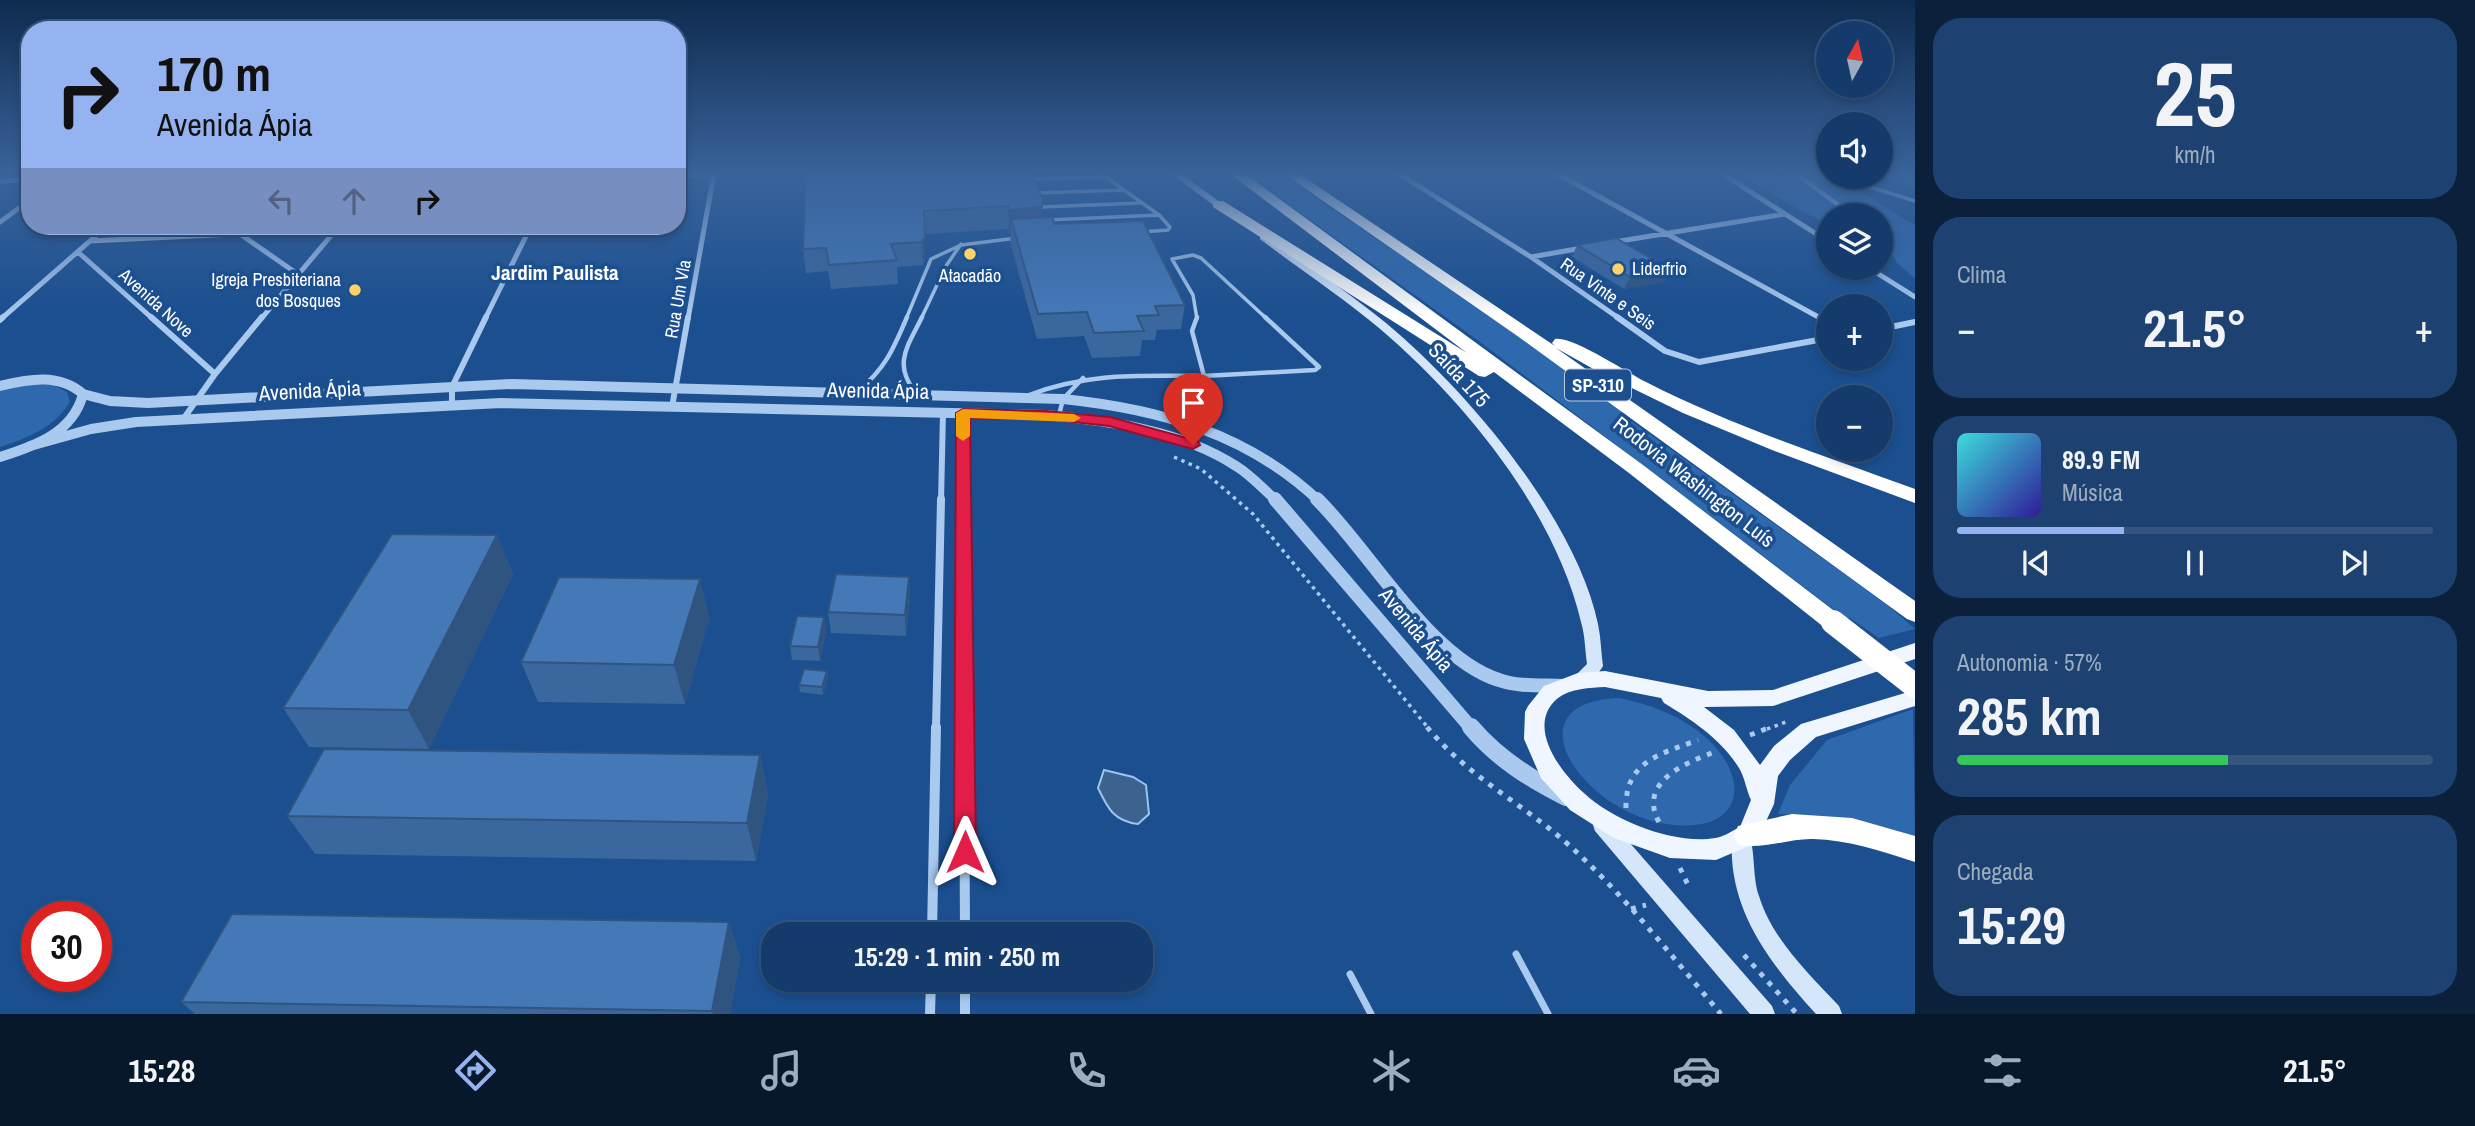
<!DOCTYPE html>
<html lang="pt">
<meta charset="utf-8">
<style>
:root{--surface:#143b6b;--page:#1d4271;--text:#f1f3f6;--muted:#9dadc1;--line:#33557e;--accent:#95b2f1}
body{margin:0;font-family:"Archivo Narrow",sans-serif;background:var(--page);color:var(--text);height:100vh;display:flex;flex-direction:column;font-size:26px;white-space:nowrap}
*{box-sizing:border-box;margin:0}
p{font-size:23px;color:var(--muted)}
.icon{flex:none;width:38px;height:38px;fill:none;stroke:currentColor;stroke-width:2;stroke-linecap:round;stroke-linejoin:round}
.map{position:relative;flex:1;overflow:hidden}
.side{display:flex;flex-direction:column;gap:18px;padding:18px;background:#0b203b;width:560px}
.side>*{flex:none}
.hud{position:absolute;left:21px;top:21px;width:665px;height:214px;border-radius:28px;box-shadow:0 4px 10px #0003,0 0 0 2px var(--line);background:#95b2f1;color:#111;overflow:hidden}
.needle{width:46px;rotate:8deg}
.tools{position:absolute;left:1816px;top:21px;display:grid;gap:14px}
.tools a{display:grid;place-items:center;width:77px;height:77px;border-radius:50%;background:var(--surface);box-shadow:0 4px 10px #0003,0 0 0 2px var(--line);font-size:35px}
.speed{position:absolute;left:21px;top:901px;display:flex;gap:14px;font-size:35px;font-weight:700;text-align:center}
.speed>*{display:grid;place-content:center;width:91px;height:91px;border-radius:50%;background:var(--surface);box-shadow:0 4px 10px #0003,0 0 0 2px var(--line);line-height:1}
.speed .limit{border:10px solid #d22;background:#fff;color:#111}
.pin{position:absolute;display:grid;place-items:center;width:60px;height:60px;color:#fff;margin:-72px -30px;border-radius:50% 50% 50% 0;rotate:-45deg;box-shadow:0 0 7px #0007}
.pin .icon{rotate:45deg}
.me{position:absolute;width:77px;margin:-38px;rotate:0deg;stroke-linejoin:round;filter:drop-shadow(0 0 5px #0008)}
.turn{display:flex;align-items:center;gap:24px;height:147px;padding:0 21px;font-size:32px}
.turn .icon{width:91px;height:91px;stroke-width:2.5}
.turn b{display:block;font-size:49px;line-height:60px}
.lanes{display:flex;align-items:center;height:66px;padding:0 21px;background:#0003;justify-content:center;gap:35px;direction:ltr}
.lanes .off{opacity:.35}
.big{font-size:52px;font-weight:800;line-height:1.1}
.side .card{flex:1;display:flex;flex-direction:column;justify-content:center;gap:10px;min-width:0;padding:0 24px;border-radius:28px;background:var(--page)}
.side .dial{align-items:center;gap:0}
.dial b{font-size:91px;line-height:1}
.song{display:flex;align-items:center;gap:21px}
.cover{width:84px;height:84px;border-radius:10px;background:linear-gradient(135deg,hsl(180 70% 55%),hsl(250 70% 35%))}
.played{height:7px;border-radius:4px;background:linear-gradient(90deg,var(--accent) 35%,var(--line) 35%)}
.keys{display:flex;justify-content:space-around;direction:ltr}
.heat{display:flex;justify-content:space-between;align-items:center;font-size:38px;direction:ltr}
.charge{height:10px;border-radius:5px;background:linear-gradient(90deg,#34c759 57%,var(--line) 0)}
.trip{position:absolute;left:761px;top:922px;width:392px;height:70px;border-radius:28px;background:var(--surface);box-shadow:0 4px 10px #0003,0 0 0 2px var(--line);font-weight:800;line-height:70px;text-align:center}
.menu{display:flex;height:112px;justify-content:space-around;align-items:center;background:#08182b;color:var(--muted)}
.menu .icon{width:49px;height:49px}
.menu .active{color:var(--accent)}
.menu b{font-size:32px;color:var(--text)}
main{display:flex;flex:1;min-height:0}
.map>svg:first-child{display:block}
.green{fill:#2e69ad}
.water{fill:#3c6290;stroke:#9cc4f0;stroke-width:2}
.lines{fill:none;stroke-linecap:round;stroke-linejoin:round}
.stream{stroke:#9cc4f0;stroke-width:4.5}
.path-far1{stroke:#a9c9ee;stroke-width:3.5;stroke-dasharray:3.5 4.5;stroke-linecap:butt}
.path{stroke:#a9c9ee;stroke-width:5;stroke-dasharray:5 7;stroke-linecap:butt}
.service-far2{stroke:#a9c9ee;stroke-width:3.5}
.service-far1{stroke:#a9c9ee;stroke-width:4.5}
.service{stroke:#a9c9ee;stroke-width:7}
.minor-far3{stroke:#a9c9ee;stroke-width:5}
.minor-far2{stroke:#a9c9ee;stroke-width:6}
.minor-far1{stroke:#a9c9ee;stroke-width:8}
.minor{stroke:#a9c9ee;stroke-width:10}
.tertiary-far2{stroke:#a9c9ee;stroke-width:10}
.tertiary-far1{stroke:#a9c9ee;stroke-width:14}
.tertiary{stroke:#a9c9ee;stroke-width:18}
.secondary{fill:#d6e6fa;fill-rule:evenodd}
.primary{fill:#f0f6ff;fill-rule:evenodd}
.motorway{fill:#fff;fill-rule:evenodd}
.motorway-bridge{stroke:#fff;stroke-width:24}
.wall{fill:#3a679d}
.shaded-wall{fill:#305480}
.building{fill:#4478b7;stroke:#305480;stroke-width:2}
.route{fill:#e11d48;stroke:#92132f;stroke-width:2}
.slow{fill:#f59e0b}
.poi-dot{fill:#ffd166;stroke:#1b4f8f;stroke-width:2.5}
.labels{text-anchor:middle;stroke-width:7;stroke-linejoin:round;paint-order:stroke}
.far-poi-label{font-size:18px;fill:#fff;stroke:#1b4f8f;text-anchor:start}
.far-street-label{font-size:18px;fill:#fff;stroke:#1b4f8f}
.shield{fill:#1b4f8f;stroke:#bbcadd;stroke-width:2}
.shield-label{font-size:19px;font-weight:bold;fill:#fff}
.far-quarter-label{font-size:21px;font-weight:bold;fill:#fff;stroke:#1b4f8f}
.street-label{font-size:21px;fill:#fff;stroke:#1b4f8f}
</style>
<main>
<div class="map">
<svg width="1915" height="1014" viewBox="0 0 1915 1014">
<rect width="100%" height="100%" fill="#1b4f8f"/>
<path class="green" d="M1245,173H1280L1513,332L1621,410L1623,415L1886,604L1915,629L1879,638L1850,618H1845L1476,339Z
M1739,173C1764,173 1790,170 1815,173C1848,178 1886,209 1915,225V278L1897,263L1888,247L1881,244V215H1829V224L1801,211Z
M33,384L54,385L67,392L70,402C55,427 28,438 0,447V390Z
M1620,698C1648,704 1674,713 1698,731C1753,773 1748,836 1667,824C1644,821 1618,809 1600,794C1552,755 1542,700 1620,698Z
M1913,709L1915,842C1867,827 1828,814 1778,814L1790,785L1827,740Z"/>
<path class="water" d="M1104,770L1133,777L1146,785L1149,814L1138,824C1114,821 1108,809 1098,788Z"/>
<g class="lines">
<path class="stream" d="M1795,173L1852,215"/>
<path class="path-far1" d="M1174,457L1201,469L1253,514L1429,729
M1767,729L1786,722"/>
<path class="path" d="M1427,727C1469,778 1524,804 1571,847C1626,897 1673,958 1721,1014
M1750,735L1771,727
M1626,808C1625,761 1661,754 1698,740
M1659,822C1638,784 1682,764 1712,753
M1680,868L1688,885L1684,887
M1631,909L1646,905
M1744,955L1797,1014"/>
<path class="service-far2" d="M1839,177L1915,201
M1029,179L1106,177L1159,215L1170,227L1168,230L1142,232
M1034,193L1124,190
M1040,207L1141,203
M1047,220L1159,215
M906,319L931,259L961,245L1017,238
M921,319L946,266L961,244
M1197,319L1193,295L1172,259L1193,255L1201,258L1267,319"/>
<path class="service-far1" d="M1197,317L1192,331L1204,376
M1204,376L1315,370L1319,367L1265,317
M857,392C885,369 893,350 907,317
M916,393C892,364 908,346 922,317
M1029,395C1090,372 1141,376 1204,376
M1059,415L1063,399L1083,378"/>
<path class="service" d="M1516,954L1548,1014
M1350,974L1371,1014"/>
<path class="minor-far3" d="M1398,173L1531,257L1620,319
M1556,173L1822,319
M1721,173L1829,242
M677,176L714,174
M0,181L30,180
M0,222L30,200
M240,234L299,275
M90,241L336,229
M1614,242L1785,214
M79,253L153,319
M1531,257L1582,248
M1869,268L1915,297
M1,319L107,226
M261,319L339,226
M485,319L531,226
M688,319L714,173"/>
<path class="minor-far2" d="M151,317L215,374
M1617,317L1665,351L1699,362L1829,338
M1819,317L1829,323
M0,320L3,317
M1881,329L1915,322
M452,405V387L486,317
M672,407L688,317
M963,413V501
M184,418L215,374L262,317
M941,501L943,413"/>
<path class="minor-far1" d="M963,499L964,729
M936,729L941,499"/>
<path class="minor" d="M964,727L965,934
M932,934L936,727
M965,980V1014
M930,1014L931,980"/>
<path class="tertiary-far2" d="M0,386C29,379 59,373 83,394C73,433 35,446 0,457
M83,394L110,401L148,403L512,384L1063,399C1159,409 1247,433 1319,501
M30,446L91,429L136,422L501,403L1046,415C1111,421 1180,430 1236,466C1251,475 1264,490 1277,501"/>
<path class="tertiary-far1" d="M1275,499L1472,729
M1317,499C1370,551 1429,658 1499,680C1519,687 1542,685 1563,686"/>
<path class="tertiary" d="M1471,727C1497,758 1530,779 1566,797"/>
<path class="secondary" d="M1170,173H1180L1235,213L1227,215Z
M1260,235H1266C1306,264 1348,292 1386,323C1467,390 1576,519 1598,624C1601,638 1601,652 1603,666C1597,676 1584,690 1572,686L1570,681L1587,664C1585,650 1585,635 1581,622C1555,511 1464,400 1379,328C1341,296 1299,269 1260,239Z
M1602,817L1609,819L1772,1006L1775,1014H1750L1595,831L1593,825L1595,819Z
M1741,829L1748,832C1756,850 1752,876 1759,896C1772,939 1809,974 1839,1006L1842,1014H1816C1776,970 1736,921 1732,859C1732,849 1730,840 1734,832Z"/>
<path class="primary" d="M1915,643V659L1773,706L1704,707L1734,730L1760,765L1774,746L1801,724L1915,690V706L1816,737L1790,760L1778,776L1774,804L1756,843L1716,860L1670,858L1614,838L1570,810L1541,778L1524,739L1525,712L1528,706L1544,686L1578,673L1605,671L1708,691L1773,690ZM1605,687L1661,698L1664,703C1692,720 1721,739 1739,768C1745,778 1746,789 1751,800L1740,827C1732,831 1723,837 1715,838C1675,845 1614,821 1585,794C1562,774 1524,726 1558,698C1571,688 1590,688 1605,687Z"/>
<path class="motorway" d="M1229,173H1244L1643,465L1841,616L1845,622L1841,628L1833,631L1825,628L1629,473L1494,372L1485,377L1479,376L1213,207V201H1223L1467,353Z
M1283,173H1298L1555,346L1552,343L1555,339C1571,335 1628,373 1646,382C1732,426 1825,456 1915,489V503L1772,450L1683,413L1597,371L1556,348L1915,601V622L1907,619L1516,335Z
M1792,814L1852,818L1915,836V862C1882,851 1848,840 1813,839C1791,838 1757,851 1738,844L1734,835L1738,826Z"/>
<path class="motorway-bridge" d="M1833,622L1915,686"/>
</g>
<path class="wall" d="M1032,173L1041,217L1055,224L1185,305L1181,329L1157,330L1155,340H1142L1140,356L1092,358L1084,336L1037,339L1010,242L1011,233H1008L1007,229L925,234V261L923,265L897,267L898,284L831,289L828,271L806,273L803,249Z
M1883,173H1915V188L1881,177Z
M1577,245L1670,269L1664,282L1624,289L1572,257Z
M497,535L513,574L429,749L309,747L283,708Z
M909,577L910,598L906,636L831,633L828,612Z
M700,579L709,618L685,704L538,702L521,662Z
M824,617L826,631L820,661L792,660L790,646Z
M827,671L828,678L823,695L800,692L799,685Z
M760,755L768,794L756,861L315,854L287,816Z
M729,922L740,958L730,1014H195L181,1002Z"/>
<path class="shaded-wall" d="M1042,207L1041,229L1011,219V233H1008L1009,210Z
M925,237V261L923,265L922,242Z
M1670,269L1664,282L1624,289L1630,277Z
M497,535L513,574L429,749L408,710Z
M909,577L910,598L906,636L905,615Z
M700,579L709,618L685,704L674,665Z
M824,617L826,631L820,661L818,647Z
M827,671L828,678L823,695L822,687Z
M760,755L768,794L756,861L747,823Z
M729,922L740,958L730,1014H713L712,1011Z"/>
<path class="building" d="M806,173H1032L1042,198V207L1009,210L1008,206L924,211L925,237L922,242L891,244L897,260L829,265L826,248L803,249Z
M1889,173H1915V182Z
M1052,217L1055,224L1143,221L1185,305L1155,306L1159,315L1137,316L1144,331L1094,333L1087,312L1038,314L1011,219Z
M1616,238L1670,269L1630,277L1577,245Z
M392,534L497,535L408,710L283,708Z
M836,574L909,577L905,615L828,612Z
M559,577L700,579L674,665L521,662Z
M797,616L824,617L818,647L790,646Z
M804,669L827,671L822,687L799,685Z
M324,749L760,755L747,823L287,816Z
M232,914L729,922L712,1011L181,1002Z"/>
<linearGradient id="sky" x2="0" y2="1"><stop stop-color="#0f2b4f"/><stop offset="0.55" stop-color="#39639b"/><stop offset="1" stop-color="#39639b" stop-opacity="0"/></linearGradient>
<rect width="1915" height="315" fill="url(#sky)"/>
<path class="route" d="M963,409L1046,411L1110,417L1198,441L1200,445L1193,449L1109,426L1046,419L970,418L976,852L972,859L965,862L957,859L954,852L956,413Z"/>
<path class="slow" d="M963,409L1074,414L1081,418L1074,422L970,418V436L963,441L956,436V413Z"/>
<g class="poi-dot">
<circle cx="970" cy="254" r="7"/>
<circle cx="1618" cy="269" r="7"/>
<circle cx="355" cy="290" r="7"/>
</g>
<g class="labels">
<g class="far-poi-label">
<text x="1632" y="275">Liderfrio</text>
<text x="970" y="282" text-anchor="middle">Atacadão</text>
<text x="341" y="286" text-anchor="end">Igreja Presbiteriana<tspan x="341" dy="21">dos Bosques</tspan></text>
</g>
<g class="far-street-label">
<text transform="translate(1608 294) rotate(35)" y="6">Rua Vinte e Seis</text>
<text transform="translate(678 299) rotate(-80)" y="6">Rua Um Vla</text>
<text transform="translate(156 303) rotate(42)" y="6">Avenida Nove</text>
</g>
<rect class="shield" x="1565" y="369.5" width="66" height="31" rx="5"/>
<g class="shield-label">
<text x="1598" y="392">SP-310</text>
</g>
<g class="far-quarter-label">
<text x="555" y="280">Jardim Paulista</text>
</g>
<g class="street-label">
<text transform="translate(1459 375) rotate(47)" y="7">Saída 175</text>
<text transform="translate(310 391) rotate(-3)" y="7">Avenida Ápia</text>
<text transform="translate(878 391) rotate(1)" y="7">Avenida Ápia</text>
<text transform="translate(1694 482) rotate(38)" y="7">Rodovia Washington Luís</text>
<text transform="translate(1416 630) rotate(50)" y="7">Avenida Ápia</text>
</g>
</g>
</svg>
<div class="tools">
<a><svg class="needle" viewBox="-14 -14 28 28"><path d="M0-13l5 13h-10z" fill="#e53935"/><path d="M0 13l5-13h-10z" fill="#9dadc1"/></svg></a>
<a><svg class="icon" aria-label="sound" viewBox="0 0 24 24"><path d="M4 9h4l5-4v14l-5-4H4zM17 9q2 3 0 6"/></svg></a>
<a><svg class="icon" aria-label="layers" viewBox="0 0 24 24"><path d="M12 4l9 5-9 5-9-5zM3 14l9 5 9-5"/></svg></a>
<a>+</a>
<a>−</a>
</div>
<div class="speed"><div class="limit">30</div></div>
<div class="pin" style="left:1193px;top:445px;background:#d93025"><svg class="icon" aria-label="arrive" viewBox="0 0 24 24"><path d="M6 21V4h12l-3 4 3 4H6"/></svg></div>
<svg class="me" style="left:965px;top:852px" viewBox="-20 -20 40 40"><path d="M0-17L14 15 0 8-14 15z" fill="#e11d48" stroke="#fff" stroke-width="4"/></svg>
<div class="trip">15:29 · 1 min · 250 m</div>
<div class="hud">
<div class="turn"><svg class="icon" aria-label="right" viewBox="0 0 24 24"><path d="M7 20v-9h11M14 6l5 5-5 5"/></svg><div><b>170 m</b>Avenida Ápia</div></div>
<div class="lanes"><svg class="icon off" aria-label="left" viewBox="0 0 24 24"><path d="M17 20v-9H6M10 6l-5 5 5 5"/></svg><svg class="icon off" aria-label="ahead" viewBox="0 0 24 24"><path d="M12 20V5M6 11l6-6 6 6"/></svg><svg class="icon" aria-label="right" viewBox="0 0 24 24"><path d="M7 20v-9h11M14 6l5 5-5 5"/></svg></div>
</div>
</div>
<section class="side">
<div class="card dial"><b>25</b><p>km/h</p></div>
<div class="card"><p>Clima</p>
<div class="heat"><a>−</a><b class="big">21.5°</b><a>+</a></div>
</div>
<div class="card">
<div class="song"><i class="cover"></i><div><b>89.9 FM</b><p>Música</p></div></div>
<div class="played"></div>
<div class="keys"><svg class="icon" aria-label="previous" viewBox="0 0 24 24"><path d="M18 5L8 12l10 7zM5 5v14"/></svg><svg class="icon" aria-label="pause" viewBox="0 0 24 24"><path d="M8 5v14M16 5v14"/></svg><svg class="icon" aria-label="next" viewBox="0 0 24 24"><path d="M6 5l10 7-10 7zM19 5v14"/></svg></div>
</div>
<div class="card"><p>Autonomia · 57%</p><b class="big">285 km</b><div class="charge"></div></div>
<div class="card"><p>Chegada</p><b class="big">15:29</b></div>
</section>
</main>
<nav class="menu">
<b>15:28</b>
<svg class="icon active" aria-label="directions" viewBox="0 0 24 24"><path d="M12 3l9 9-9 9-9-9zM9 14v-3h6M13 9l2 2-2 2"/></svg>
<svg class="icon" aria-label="music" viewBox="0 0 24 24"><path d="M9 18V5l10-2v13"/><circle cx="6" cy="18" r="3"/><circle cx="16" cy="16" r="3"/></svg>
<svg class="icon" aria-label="phone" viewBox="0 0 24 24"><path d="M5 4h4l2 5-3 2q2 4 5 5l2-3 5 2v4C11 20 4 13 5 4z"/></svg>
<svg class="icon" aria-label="climate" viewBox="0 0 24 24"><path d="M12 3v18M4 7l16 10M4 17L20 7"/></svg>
<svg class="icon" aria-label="car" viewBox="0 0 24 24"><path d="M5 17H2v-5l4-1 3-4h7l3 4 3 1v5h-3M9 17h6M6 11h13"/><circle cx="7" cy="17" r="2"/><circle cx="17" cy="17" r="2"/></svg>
<svg class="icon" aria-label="filters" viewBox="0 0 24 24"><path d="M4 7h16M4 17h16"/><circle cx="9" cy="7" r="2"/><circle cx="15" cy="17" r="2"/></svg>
<b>21.5°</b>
</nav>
